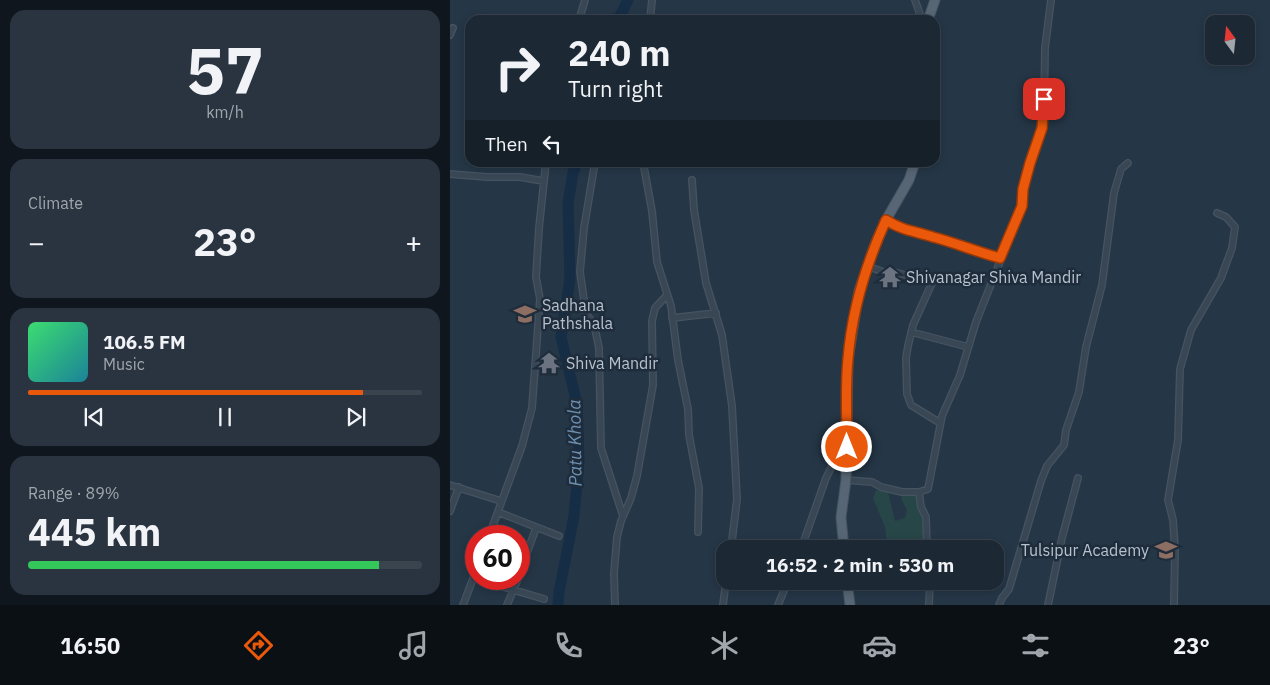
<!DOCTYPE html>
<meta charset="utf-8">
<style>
:root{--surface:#1c2834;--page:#293440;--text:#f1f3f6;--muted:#a0a6ac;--line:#3a444f;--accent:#ea580c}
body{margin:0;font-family:"IBM Plex Sans",sans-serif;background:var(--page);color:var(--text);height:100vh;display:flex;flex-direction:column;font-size:19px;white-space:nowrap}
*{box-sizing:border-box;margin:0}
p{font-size:16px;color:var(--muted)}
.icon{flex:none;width:28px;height:28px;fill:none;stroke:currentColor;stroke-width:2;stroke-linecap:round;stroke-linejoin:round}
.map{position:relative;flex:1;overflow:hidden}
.drawer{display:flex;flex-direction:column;gap:10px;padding:10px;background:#0f161d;width:450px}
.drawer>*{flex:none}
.top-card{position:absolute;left:15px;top:15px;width:475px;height:152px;border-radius:15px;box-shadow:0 2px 8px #0003,0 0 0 1px var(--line);background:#1c2834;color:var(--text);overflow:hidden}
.needle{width:32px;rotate:345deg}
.controls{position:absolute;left:755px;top:15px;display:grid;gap:10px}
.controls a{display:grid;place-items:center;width:50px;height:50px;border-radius:10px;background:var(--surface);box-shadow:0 2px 8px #0003,0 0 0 1px var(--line);font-size:25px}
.speed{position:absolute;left:15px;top:525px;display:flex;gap:10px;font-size:25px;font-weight:700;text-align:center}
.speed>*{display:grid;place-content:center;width:65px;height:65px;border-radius:50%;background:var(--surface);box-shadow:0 2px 8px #0003,0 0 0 1px var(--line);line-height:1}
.speed .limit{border:8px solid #d22;background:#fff;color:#111}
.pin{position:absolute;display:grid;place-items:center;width:42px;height:42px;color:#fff;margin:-21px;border-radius:10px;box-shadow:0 2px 8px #0006}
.me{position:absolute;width:55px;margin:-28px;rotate:0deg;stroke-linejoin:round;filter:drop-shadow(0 0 4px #0008)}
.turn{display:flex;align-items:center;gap:18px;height:105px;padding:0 20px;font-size:22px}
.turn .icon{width:65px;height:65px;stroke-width:2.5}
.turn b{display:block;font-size:35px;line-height:42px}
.then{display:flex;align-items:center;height:48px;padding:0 20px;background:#0003;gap:10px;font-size:19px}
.big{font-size:38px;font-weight:700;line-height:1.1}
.drawer .card{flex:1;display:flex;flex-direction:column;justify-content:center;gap:8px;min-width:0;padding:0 18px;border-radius:15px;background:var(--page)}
.drawer .dial{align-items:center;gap:0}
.dial b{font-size:65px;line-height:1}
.song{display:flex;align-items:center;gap:15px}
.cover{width:60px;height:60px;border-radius:8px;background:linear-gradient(135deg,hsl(140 70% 55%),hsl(190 70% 35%))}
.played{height:5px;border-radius:2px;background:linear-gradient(90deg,var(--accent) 85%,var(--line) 85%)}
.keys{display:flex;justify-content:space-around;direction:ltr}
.heat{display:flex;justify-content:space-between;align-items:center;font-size:28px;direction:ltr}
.charge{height:8px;border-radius:4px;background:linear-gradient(90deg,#34c759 89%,var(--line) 0)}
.trip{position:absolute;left:266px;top:540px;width:288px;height:50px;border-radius:15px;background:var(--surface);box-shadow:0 2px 8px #0003,0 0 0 1px var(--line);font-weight:700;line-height:50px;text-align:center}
.menu{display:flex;height:80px;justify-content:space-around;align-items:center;background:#0b1015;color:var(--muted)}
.menu .icon{width:35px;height:35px}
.menu .selected{color:var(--accent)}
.menu b{font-size:22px;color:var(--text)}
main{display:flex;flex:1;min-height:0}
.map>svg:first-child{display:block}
.green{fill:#274647}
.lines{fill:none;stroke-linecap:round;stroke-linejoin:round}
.river{stroke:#162d46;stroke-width:11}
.minor-casing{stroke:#465361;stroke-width:8}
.primary-casing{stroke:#465361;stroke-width:11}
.minor{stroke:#394755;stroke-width:5.5}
.primary{stroke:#576675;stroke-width:9}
.route-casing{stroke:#983908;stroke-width:12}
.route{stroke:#ea580c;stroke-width:9}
.labels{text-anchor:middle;stroke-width:5;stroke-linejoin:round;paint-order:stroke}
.poi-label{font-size:16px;fill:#b7c2ce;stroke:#1e2c3b;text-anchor:start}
.water-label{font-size:18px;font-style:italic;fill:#6d90b0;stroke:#1e2c3b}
</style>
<main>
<section class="drawer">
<div class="card dial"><b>57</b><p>km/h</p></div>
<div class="card"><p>Climate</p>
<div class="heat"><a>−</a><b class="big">23°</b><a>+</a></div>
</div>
<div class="card">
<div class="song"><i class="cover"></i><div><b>106.5 FM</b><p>Music</p></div></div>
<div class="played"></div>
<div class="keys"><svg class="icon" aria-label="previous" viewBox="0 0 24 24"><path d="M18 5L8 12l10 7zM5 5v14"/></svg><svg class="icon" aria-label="pause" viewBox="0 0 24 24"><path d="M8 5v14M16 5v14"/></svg><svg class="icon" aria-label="next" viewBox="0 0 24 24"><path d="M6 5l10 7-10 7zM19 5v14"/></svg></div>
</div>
<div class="card"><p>Range · 89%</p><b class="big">445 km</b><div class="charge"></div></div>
</section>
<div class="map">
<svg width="820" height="605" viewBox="0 0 820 605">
<rect width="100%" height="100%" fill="#253646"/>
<path class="green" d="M426,490L438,492L445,521L455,518L457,510L452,501L451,493L466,496L474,521V544L458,548L437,545L435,527L423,498Z"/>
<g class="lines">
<path class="river" d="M168,20L178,0
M108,605L109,592L124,516L129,461L127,404L111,337L120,279L118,203L123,173L127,162"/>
<g class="minor-casing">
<path id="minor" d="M465,0L472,20
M129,20L135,0
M200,20L202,0
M0,35L3,28
M145,162L134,228L130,272L136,314L144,324L149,348L151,448L173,516
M193,162L202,211L207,262L221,306L228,360L238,409L239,435L249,488L248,532
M0,174L37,177H70L93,181
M242,180L244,210L256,283L272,335L282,406L287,499L281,549
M436,220C454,232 464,231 483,237C506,243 527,252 550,258
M417,266L436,273L441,271L482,283L463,325L458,346L456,358L457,394L461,405L490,423
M222,318L266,313
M461,332L518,347
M396,480L422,482L431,487L452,492H469L478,489L492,416L510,375L526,322L572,206L573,189L580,163L592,128L594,110L595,48L601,0
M0,485L51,501
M469,492L471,507L476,517L477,549
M0,511L9,487
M48,512L109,536
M39,536L72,446L82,408L90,299L86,277L89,228L96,162
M351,549L376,478L395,440
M69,575L86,528
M27,579L94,599
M13,605L26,571
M57,605L68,579
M165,605L164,573L167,537L171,521L181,498L187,476L203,385L202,321L205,308L217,295
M273,605L276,581
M328,605L338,581
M479,605L480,581
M549,605L552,598L559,589L591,481L597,466L614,445L616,430L629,392L636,347L652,285L664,193L671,169L678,163
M598,605L612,538L628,478
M724,605L725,549L723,520L718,500L728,440L730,369L741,330L771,278L782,248L785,227L776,217L767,213"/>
</g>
<g class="primary-casing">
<path id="primary" d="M478,20L485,0
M394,549L391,517L396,480L398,359L409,291L424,247L436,220L459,180L465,162
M397,581L400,605"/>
</g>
<use href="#minor" class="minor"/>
<use href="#primary" class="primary"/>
</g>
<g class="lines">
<g class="route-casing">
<path id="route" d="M397,447C397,418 395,388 398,359C402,310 416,264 436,220C453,231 465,231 483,237C506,243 527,252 550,258L572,206L573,189L580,163L592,128L594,99"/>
</g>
<use href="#route" class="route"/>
</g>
<defs>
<g id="temple-bare" transform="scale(1.725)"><path d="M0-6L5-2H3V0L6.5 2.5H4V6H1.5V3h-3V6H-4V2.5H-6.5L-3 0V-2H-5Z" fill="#6b7280" stroke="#1e2c3b" stroke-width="2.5" paint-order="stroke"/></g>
<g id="school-bare" transform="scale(1.725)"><path d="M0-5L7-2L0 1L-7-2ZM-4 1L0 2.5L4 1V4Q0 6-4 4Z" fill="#8d6e63" stroke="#1e2c3b" stroke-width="2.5" paint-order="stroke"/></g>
</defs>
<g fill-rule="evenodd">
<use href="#temple-bare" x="440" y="277"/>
<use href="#school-bare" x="75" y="314"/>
<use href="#temple-bare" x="99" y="363"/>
<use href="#school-bare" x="716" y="550"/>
</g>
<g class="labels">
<g class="poi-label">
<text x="456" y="283">Shivanagar Shiva Mandir</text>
<text x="92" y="311">Sadhana<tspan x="92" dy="18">Pathshala</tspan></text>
<text x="116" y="369">Shiva Mandir</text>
<text x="699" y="556" text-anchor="end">Tulsipur Academy</text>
</g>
<g class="water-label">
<text transform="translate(125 443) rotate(-91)" y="6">Patu Khola</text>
</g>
</g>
</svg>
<div class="controls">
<a><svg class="needle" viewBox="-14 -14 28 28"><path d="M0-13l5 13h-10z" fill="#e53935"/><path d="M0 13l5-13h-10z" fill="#a0a6ac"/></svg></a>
</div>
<div class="speed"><div class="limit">60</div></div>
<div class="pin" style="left:594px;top:99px;background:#d93025"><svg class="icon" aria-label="arrive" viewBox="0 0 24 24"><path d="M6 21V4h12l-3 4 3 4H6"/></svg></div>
<svg class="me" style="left:397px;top:447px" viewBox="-20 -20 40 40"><circle r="17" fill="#ea580c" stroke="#fff" stroke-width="3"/><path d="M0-11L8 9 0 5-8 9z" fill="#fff"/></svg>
<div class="trip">16:52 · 2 min · 530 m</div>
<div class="top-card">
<div class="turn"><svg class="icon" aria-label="right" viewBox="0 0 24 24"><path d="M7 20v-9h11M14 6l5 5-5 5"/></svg><div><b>240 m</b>Turn right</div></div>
<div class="then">Then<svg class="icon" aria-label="left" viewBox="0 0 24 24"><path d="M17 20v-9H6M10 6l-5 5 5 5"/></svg></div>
</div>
</div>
</main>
<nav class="menu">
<b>16:50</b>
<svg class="icon selected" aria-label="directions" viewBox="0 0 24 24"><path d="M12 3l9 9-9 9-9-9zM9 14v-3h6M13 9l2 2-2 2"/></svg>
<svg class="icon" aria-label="music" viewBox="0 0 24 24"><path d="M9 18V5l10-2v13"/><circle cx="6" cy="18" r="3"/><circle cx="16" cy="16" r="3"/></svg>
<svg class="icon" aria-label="phone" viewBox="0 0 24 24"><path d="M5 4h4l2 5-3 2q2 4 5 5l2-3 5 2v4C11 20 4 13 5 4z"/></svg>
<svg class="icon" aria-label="climate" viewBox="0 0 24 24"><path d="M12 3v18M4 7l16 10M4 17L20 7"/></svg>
<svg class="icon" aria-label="car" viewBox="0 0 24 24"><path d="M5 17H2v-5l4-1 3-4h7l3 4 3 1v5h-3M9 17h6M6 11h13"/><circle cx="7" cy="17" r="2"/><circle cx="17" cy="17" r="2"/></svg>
<svg class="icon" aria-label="filters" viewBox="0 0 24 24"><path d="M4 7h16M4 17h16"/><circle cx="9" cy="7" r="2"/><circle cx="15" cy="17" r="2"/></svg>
<b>23°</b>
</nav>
